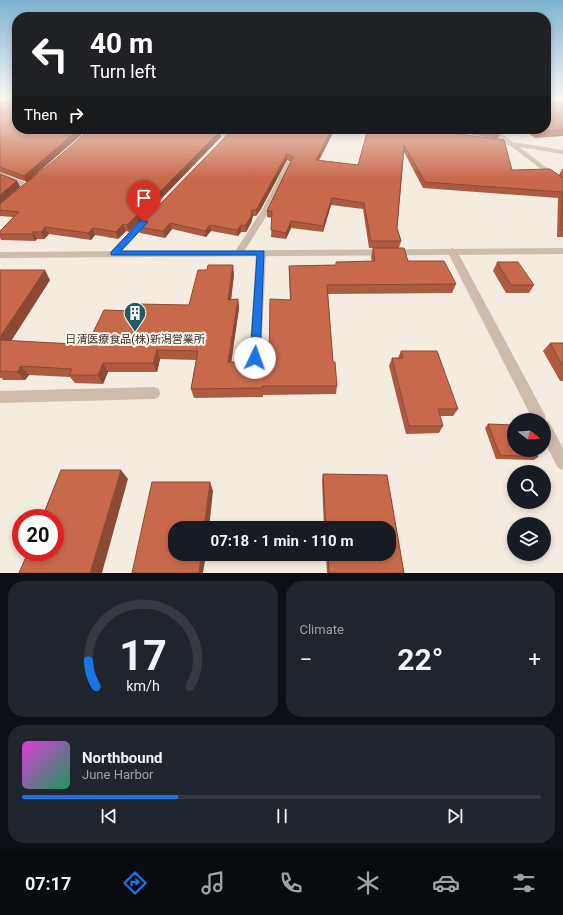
<!DOCTYPE html>
<meta charset="utf-8">
<style>
:root{--surface:#171b24;--page:#20242c;--text:#f1f3f6;--muted:#9ea1a6;--line:#363941;--accent:#1a73e8}
body{margin:0;font-family:Roboto,"Noto Sans JP",sans-serif;background:var(--page);color:var(--text);height:100vh;display:flex;flex-direction:column;font-size:15px;white-space:nowrap}
*{box-sizing:border-box;margin:0}
p{font-size:13px;color:var(--muted)}
.icon{flex:none;width:22px;height:22px;fill:none;stroke:currentColor;stroke-width:2;stroke-linecap:round;stroke-linejoin:round}
.map{position:relative;height:573px;overflow:hidden}
.details{display:flex;flex-direction:column;gap:8px;padding:8px;background:#0d0f14;flex:1}
.details>*{flex:none}
.banner{position:absolute;left:12px;top:12px;width:539px;height:122px;border-radius:16px;box-shadow:0 2px 6px #0003;background:#202124;color:#fff;overflow:hidden}
.needle{width:26px;rotate:107deg}
.buttons{position:absolute;left:507px;top:413px;display:grid;gap:8px}
.buttons a{display:grid;place-items:center;width:44px;height:44px;border-radius:50%;background:var(--surface);box-shadow:0 2px 6px #0003;font-size:20px}
.speed{position:absolute;left:12px;top:509px;display:flex;gap:8px;font-size:20px;font-weight:700;text-align:center}
.speed>*{display:grid;place-content:center;width:52px;height:52px;border-radius:50%;background:var(--surface);box-shadow:0 2px 6px #0003;line-height:1}
.speed .limit{border:6px solid #d22;background:#fff;color:#111}
.pin{position:absolute;display:grid;place-items:center;width:34px;height:34px;color:#fff;margin:-41px -17px;border-radius:50% 50% 50% 0;rotate:-45deg;box-shadow:0 0 4px #0007}
.pin .icon{rotate:45deg}
.me{position:absolute;width:44px;margin:-22px;rotate:3deg;stroke-linejoin:round;filter:drop-shadow(0 0 3px #0008)}
.turn{display:flex;align-items:center;gap:14px;height:84px;padding:0 12px;font-size:18px}
.turn .icon{width:52px;height:52px;stroke-width:2.5}
.turn b{display:block;font-size:28px;line-height:34px}
.then{display:flex;align-items:center;height:38px;padding:0 12px;background:#0003;gap:8px;font-size:15px}
.big{font-size:30px;font-weight:700;line-height:1.1}
.details .card{flex:1;display:flex;flex-direction:column;justify-content:center;gap:6px;min-width:0;padding:0 14px;border-radius:16px;background:var(--page)}
.details .dial{align-items:center;gap:0}
.dial svg{height:104px;overflow:visible;fill:none;stroke:var(--line);stroke-width:7;stroke-linecap:round;text-anchor:middle}
.dial text{fill:var(--text);stroke:none}
.song{display:flex;align-items:center;gap:12px}
.cover{width:48px;height:48px;border-radius:6px;background:linear-gradient(135deg,hsl(300 70% 55%),hsl(150 70% 35%))}
.played{height:4px;border-radius:2px;background:linear-gradient(90deg,var(--accent) 30%,var(--line) 30%)}
.keys{display:flex;justify-content:space-around;direction:ltr}
.heat{display:flex;justify-content:space-between;align-items:center;font-size:22px;direction:ltr}
.details .tiles{flex:1;display:grid;gap:8px;grid-template-columns:1fr 1fr}
.card:last-child{grid-column:span 2}
.trip{position:absolute;left:168px;top:521px;width:228px;height:40px;border-radius:16px;background:var(--surface);box-shadow:0 2px 6px #0003;font-weight:700;line-height:40px;text-align:center}
.tabs{display:flex;height:64px;justify-content:space-around;align-items:center;background:#090b0e;color:var(--muted)}
.tabs .icon{width:28px;height:28px}
.tabs .active{color:var(--accent)}
.tabs b{font-size:18px;color:var(--text)}
.map>svg:first-child{display:block}
.lines{fill:none;stroke-linecap:round;stroke-linejoin:round}
.service{fill:#cdbbac;fill-rule:evenodd}
.minor{fill:#cdbbac;fill-rule:evenodd}
.tertiary{fill:#cdbbac;fill-rule:evenodd}
.wall{fill:#ac5a40}
.shaded-wall{fill:#8c4a34}
.building{fill:#c8694b;stroke:#8c4a34}
.route{fill:#1a73e8;stroke:#114b97}
.labels{text-anchor:middle;stroke-width:4;stroke-linejoin:round;paint-order:stroke}
.poi-label{font-size:11px;fill:#3b302b;stroke:#fbf5ee}
</style>
<div class="map">
<svg width="563" height="573" viewBox="0 0 563 573">
<rect width="100%" height="100%" fill="#f4ebe1"/>
<g class="lines">
<path class="service" d="M287,161L292,162L270,210L242,255H236L234,253L262,210Z
M261,250L266,253L261,358L259,361L255,363L251,361L249,358L256,253Z
M154,387L159,389L160,393L159,397L154,399L0,403V391Z"/>
<path class="minor" d="M196,129H207L231,135L228,137Z
M488,129H495L513,142L563,150V154L519,147L563,180V185L509,145L490,142L489,141L492,139L503,141Z
M0,172L29,184L30,186L23,188L0,177Z
M145,216H148L152,218L117,256H111L109,254L111,252Z
M452,248L457,251L545,415L546,421L549,422L563,448V470L558,468L544,441V420H533L447,251Z"/>
<path class="tertiary" d="M563,248V254L0,258V252Z"/>
</g>
<path class="wall" d="M0,99H17V129H88L27,182L0,172Z
M563,99V136L535,138L521,129H546Z
M215,129H236L228,131Z
M245,129H335L319,160L358,165L368,129L512,170L559,175L562,169H563V237H557L558,198L423,188L404,152L397,228L401,241L399,248L408,261L456,284L452,293L328,294L333,362L337,386L336,394L263,395V397L194,398L191,389L196,360L160,359L157,372H108L103,384L75,383L70,377L29,375L25,380H3L2,378H0V270L50,280L11,341L74,344L89,341L134,311L189,305L234,274L231,299H238L239,308L231,362H269L290,300L289,275V266L336,265L372,262L371,257L373,248H369L363,209L331,205L323,232L291,228L286,239L271,237L272,218L267,217V211L291,162L287,160L261,209L256,216H253L251,223L246,232H241L238,236L211,231L206,237L172,229L165,238L140,233L138,227Z
M440,129H495L500,133L498,139Z
M220,131L221,137L129,232L126,231L118,239L95,235L91,240L49,234L44,239H37L35,241L1,240L0,238V231L13,217L0,216V174L17,181L20,187L1,203Z
M497,262L534,285L529,293H506L493,271Z
M550,343H563V381H560L543,351Z
M401,351L458,409L453,416H440L443,426L439,433L406,434L389,366L392,358H398Z
M488,424L538,457L534,460L496,459L485,428Z
M323,474L387,475L404,573H327L326,554H389V528H324L322,481Z"/>
<path class="shaded-wall" d="M79,129H88L27,182L24,176Z
M228,129H236L228,131Z
M332,129H335L316,166V160Z
M220,131L221,137L129,232L127,225Z
M287,154V160L261,209L256,216V210Z
M17,181L20,187L0,204V195Z
M332,198L331,205L323,232V226Z
M252,210L253,216L251,223L246,232L245,226Z
M291,221V228L286,239V233Z
M170,223L172,229L165,238L163,231Z
M123,224L126,231L118,239L116,232Z
M210,225L211,231L206,237L205,231Z
M241,225V232L238,236L237,230Z
M45,227L49,234L44,239L41,232Z
M93,228L95,235L91,240L88,233Z
M33,232L37,239L35,241L32,234Z
M233,265L234,274L230,309L228,300Z
M45,270L50,280L6,349L0,342V337Z
M238,299L239,308L230,371L228,362Z
M157,350L160,359L157,372L153,363Z
M103,363L108,372L103,384L98,375Z
M21,366L29,375L25,380L17,372Z
M121,470L128,479L102,573H90Z
M210,482L213,491L209,528H204Z
M201,554H206L203,573H199Z"/>
<path class="building" d="M0,99H17V129H79L24,176L0,167V115L9,111L0,110Z
M546,99H563V130L537,132L532,129H546Z
M90,129H211L220,131L127,225L123,224L116,232L93,228L88,233L45,227L41,232H33L32,234H0V231L19,212L0,210V204L57,158Z
M245,129H332L316,160L358,165L368,129H422L504,140L512,170L550,169L563,178V230H561L562,192L425,182L404,145L397,228L401,241H371L364,203L332,198L323,226L291,221L286,233L271,230L272,211H267L293,157L287,154L260,203L256,210H252L251,217L245,226L241,225L237,230L210,225L205,231L170,223L163,231L138,227L230,132Z
M475,129H495L500,133Z
M0,174L17,181L0,195Z
M373,248H404L408,261H444L456,284L327,285L333,362H335L337,386H262V388L191,389L198,351L157,350L153,363H103L98,375H69L72,369L21,366L17,372L0,371V340L74,344L76,341H89L104,310L134,311L137,304L189,305L198,270H207L208,265H233L228,300L238,299L228,362H269L270,299L291,300L289,266L336,265V262L375,261Z
M497,262H518L534,285H511Z
M0,270H45L0,337Z
M550,343H563V366Z
M401,351H437L458,409H438L443,426H409L392,358H403Z
M488,424L514,425V450H535L538,457L500,455Z
M61,470H121L90,573H19L28,552H55V518H42Z
M323,474L387,475L404,573H329L328,554H389V528H326Z
M152,482H210L204,528H175V554H201L199,573H132Z"/>
<linearGradient id="sky" x2="0" y2="1"><stop stop-color="#7eb2d2"/><stop offset="0.55" stop-color="#faf6f2"/><stop offset="1" stop-color="#faf6f2" stop-opacity="0"/></linearGradient>
<rect width="563" height="179" fill="url(#sky)"/>
<path class="route" d="M141,220L148,222L121,251H264L260,358L259,361H251L250,358L257,255H111V252Z"/>
<defs>
<g id="building-pin" transform="scale(1.15)"><path d="M0 17L-7.5 6A9.5 9.5 0 1 1 7.5 6Z" fill="#1f5a5e" stroke="#fbf5ee"/><path d="M-4-6H4V6H1V3H-1V6H-4ZM-2.5-4.3h1.7v1.8h-1.7ZM.8-4.3h1.7v1.8H.8ZM-2.5-1h1.7V.8h-1.7ZM.8-1h1.7V.8H.8Z" fill="#fff"/></g>
</defs>
<g fill-rule="evenodd">
<use href="#building-pin" x="135" y="313"/>
</g>
<g class="labels">
<g class="poi-label">
<text x="135" y="343">日清医療食品(株)新潟営業所</text>
</g>
</g>
</svg>
<div class="buttons">
<a><svg class="needle" viewBox="-14 -14 28 28"><path d="M0-13l5 13h-10z" fill="#e53935"/><path d="M0 13l5-13h-10z" fill="#9ea1a6"/></svg></a>
<a><svg class="icon" aria-label="search" viewBox="0 0 24 24"><circle cx="10" cy="10" r="6"/><path d="M15 15l6 6"/></svg></a>
<a><svg class="icon" aria-label="layers" viewBox="0 0 24 24"><path d="M12 4l9 5-9 5-9-5zM3 14l9 5 9-5"/></svg></a>
</div>
<div class="speed"><div class="limit">20</div></div>
<div class="pin" style="left:144px;top:222px;background:#d93025"><svg class="icon" aria-label="arrive" viewBox="0 0 24 24"><path d="M6 21V4h12l-3 4 3 4H6"/></svg></div>
<svg class="me" style="left:255px;top:358px" viewBox="-20 -20 40 40"><circle r="19" fill="#fff"/><path d="M0-13L10 11 0 6-10 11z" fill="#1a73e8"/></svg>
<div class="trip">07:18 · 1 min · 110 m</div>
<div class="banner">
<div class="turn"><svg class="icon" aria-label="left" viewBox="0 0 24 24"><path d="M17 20v-9H6M10 6l-5 5 5 5"/></svg><div><b>40 m</b>Turn left</div></div>
<div class="then">Then<svg class="icon" aria-label="right" viewBox="0 0 24 24"><path d="M7 20v-9h11M14 6l5 5-5 5"/></svg></div>
</div>
</div>
<section class="details">
<div class="tiles">
<div class="card dial"><svg viewBox="0 0 100 80">
<path d="M14 69A42 42 0 1 1 86 69"/>
<path d="M14 69A42 42 0 0 1 8 49" stroke="#1a73e8"/>
<text x="50" y="56" font-size="32" font-weight="700">17</text>
<text x="50" y="72" font-size="11">km/h</text>
</svg></div>
<div class="card"><p>Climate</p>
<div class="heat"><a>−</a><b class="big">22°</b><a>+</a></div>
</div>
<div class="card">
<div class="song"><i class="cover"></i><div><b>Northbound</b><p>June Harbor</p></div></div>
<div class="played"></div>
<div class="keys"><svg class="icon" aria-label="previous" viewBox="0 0 24 24"><path d="M18 5L8 12l10 7zM5 5v14"/></svg><svg class="icon" aria-label="pause" viewBox="0 0 24 24"><path d="M8 5v14M16 5v14"/></svg><svg class="icon" aria-label="next" viewBox="0 0 24 24"><path d="M6 5l10 7-10 7zM19 5v14"/></svg></div>
</div>
</div>
</section>
<nav class="tabs">
<b>07:17</b>
<svg class="icon active" aria-label="directions" viewBox="0 0 24 24"><path d="M12 3l9 9-9 9-9-9zM9 14v-3h6M13 9l2 2-2 2"/></svg>
<svg class="icon" aria-label="music" viewBox="0 0 24 24"><path d="M9 18V5l10-2v13"/><circle cx="6" cy="18" r="3"/><circle cx="16" cy="16" r="3"/></svg>
<svg class="icon" aria-label="phone" viewBox="0 0 24 24"><path d="M5 4h4l2 5-3 2q2 4 5 5l2-3 5 2v4C11 20 4 13 5 4z"/></svg>
<svg class="icon" aria-label="climate" viewBox="0 0 24 24"><path d="M12 3v18M4 7l16 10M4 17L20 7"/></svg>
<svg class="icon" aria-label="car" viewBox="0 0 24 24"><path d="M5 17H2v-5l4-1 3-4h7l3 4 3 1v5h-3M9 17h6M6 11h13"/><circle cx="7" cy="17" r="2"/><circle cx="17" cy="17" r="2"/></svg>
<svg class="icon" aria-label="filters" viewBox="0 0 24 24"><path d="M4 7h16M4 17h16"/><circle cx="9" cy="7" r="2"/><circle cx="15" cy="17" r="2"/></svg>
</nav>
